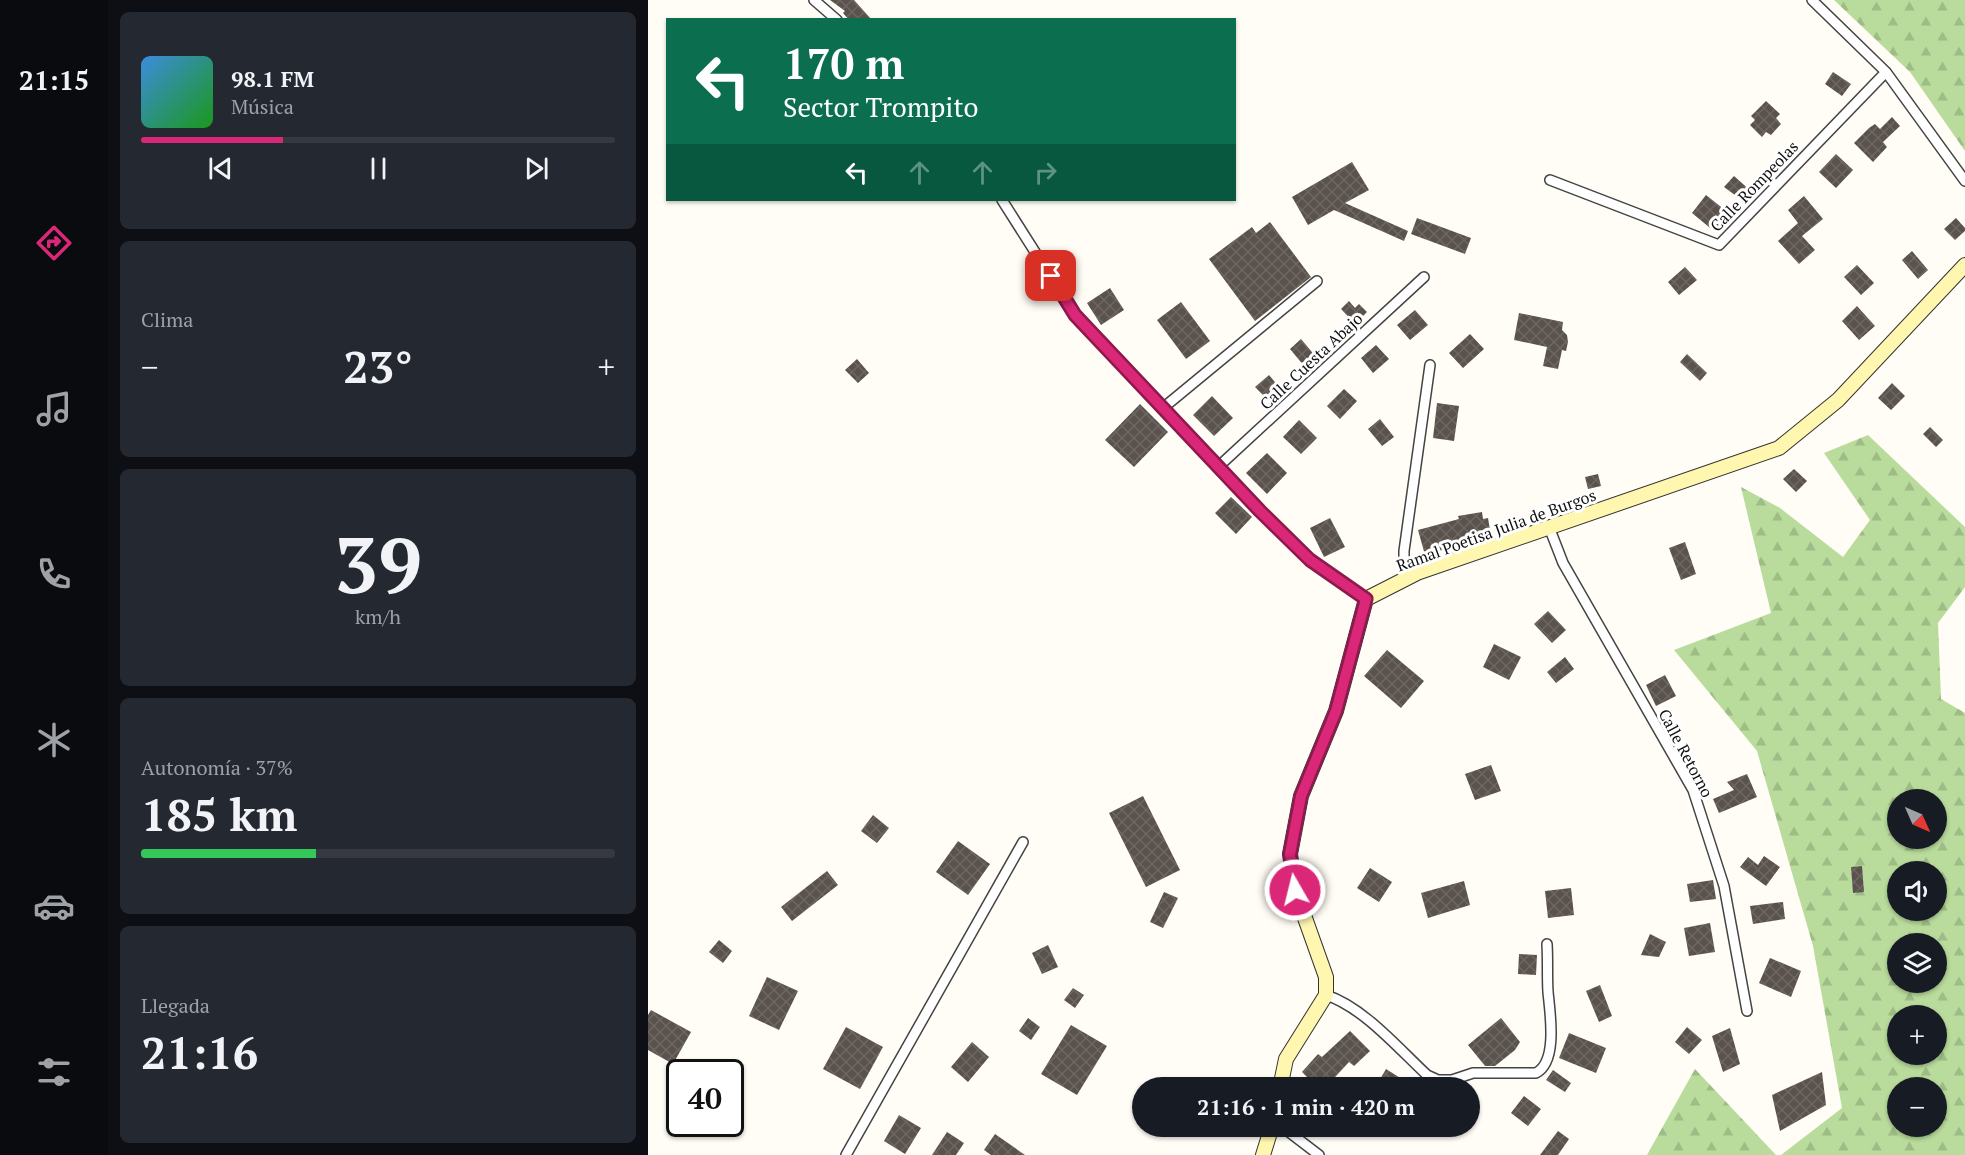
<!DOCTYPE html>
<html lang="es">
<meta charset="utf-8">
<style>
:root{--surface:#171b24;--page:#242831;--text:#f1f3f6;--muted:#9ea1a6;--line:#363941;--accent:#db2777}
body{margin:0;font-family:"PT Serif",serif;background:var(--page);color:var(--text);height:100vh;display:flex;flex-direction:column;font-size:22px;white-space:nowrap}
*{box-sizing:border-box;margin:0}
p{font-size:20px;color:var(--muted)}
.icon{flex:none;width:33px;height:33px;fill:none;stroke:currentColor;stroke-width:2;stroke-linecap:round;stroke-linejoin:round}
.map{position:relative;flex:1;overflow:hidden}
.drawer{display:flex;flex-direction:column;gap:12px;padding:12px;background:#0d0f14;width:540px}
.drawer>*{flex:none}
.top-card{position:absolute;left:18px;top:18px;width:570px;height:183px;border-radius:0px;box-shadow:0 2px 4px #0004;background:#0b6e4f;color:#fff;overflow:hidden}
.needle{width:39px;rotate:135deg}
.fabs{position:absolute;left:1239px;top:789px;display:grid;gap:12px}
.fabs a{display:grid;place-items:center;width:60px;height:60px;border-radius:50%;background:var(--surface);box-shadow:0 2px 4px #0004;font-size:30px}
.speed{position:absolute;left:18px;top:1059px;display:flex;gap:12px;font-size:30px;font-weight:700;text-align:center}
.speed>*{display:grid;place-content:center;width:78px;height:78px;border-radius:50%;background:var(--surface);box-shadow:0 2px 4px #0004;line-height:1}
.speed .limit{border:3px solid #111;border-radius:9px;background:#fff;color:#111}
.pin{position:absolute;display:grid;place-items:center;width:51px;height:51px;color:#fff;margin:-26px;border-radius:12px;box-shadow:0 3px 9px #0006}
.me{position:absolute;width:66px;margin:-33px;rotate:352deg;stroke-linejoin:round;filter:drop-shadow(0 0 4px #0008)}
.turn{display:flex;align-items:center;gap:21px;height:126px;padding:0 18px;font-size:27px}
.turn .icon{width:78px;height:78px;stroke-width:2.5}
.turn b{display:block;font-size:42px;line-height:51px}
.lanes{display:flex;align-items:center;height:57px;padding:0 18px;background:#0003;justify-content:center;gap:30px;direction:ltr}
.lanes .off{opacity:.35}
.big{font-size:45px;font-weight:700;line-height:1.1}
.drawer .tile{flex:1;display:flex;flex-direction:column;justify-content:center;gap:9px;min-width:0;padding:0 21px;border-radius:9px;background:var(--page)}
.drawer .dial{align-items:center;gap:0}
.dial b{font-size:78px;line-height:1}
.song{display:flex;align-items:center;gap:18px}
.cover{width:72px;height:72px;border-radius:9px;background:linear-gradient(135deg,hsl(210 70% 55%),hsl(120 70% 35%))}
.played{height:6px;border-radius:3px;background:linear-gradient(90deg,var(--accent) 30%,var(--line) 30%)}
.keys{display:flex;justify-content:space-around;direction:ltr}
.heat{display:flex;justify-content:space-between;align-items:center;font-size:33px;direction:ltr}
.charge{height:9px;border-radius:4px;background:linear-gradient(90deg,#34c759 37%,var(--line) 0)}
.trip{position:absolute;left:484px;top:1077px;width:348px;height:60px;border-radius:30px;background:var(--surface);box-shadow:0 2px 4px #0004;font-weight:700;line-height:60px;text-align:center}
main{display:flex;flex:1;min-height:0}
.dock{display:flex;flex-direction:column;width:108px;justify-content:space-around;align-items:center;background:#090b0e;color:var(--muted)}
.dock .icon{width:42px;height:42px}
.dock .current{color:var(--accent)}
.dock b{font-size:27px;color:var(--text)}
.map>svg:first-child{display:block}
.forest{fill:url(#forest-firs);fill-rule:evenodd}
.building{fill:url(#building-cross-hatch)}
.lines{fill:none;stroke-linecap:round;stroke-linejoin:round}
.street-casing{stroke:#444;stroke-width:12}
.secondary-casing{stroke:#333;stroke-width:16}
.street{stroke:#fff;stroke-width:9}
.secondary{stroke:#fff6b0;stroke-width:14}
.route-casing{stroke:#8e194d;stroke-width:15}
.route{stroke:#db2777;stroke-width:10}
.labels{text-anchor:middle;stroke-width:6;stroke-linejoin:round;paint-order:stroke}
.street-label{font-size:16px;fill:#111;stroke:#fff}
</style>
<main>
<nav class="dock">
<b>21:15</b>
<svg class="icon current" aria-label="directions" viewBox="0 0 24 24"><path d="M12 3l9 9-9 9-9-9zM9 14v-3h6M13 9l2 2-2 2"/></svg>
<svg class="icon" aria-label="music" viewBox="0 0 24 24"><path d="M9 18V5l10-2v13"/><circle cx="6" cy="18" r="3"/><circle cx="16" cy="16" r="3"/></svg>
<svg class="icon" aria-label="phone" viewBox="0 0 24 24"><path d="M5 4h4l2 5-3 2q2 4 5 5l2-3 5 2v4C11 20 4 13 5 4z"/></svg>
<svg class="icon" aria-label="climate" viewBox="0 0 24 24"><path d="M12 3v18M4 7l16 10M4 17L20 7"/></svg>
<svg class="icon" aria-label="car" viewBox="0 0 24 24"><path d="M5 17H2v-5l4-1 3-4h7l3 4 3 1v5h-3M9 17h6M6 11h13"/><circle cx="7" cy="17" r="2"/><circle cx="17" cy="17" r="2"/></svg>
<svg class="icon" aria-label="filters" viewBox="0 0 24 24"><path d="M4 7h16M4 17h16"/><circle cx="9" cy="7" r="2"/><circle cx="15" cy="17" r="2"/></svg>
</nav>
<section class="drawer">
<div class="tile">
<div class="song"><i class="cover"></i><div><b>98.1 FM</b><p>Música</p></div></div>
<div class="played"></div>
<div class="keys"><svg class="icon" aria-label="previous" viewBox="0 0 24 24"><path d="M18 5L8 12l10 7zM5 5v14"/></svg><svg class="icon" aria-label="pause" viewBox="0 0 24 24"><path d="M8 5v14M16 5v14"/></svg><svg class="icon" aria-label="next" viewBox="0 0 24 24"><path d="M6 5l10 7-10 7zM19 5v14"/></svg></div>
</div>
<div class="tile"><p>Clima</p>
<div class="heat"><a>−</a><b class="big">23°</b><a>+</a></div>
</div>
<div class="tile dial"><b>39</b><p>km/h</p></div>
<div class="tile"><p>Autonomía · 37%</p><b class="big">185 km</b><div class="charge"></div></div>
<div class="tile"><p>Llegada</p><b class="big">21:16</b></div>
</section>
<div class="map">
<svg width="1317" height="1155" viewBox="0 0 1317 1155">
<defs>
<pattern id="forest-firs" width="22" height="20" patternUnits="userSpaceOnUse" patternTransform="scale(1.5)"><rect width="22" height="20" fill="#b9dc9c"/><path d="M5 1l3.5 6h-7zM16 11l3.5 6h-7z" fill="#9ebc85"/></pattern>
<pattern id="building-cross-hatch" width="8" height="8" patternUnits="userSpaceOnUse" patternTransform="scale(1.5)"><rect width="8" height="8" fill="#5a524d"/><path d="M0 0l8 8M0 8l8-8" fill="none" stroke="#6d6662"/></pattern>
</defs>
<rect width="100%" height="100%" fill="#fffdf5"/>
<path class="forest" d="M1186,0H1317V151L1262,72Z
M1220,435L1317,527V587L1290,623L1293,699L1317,713V1155H1133L1194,1108L1165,946L1109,751L1026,650L1123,613L1093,487L1132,508L1195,557L1222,520L1176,453ZM1250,800H1288V838H1250ZM1250,872H1288V910H1250ZM1250,944H1288V982H1250ZM1250,1016H1288V1054H1250ZM1250,1088H1288V1126H1250Z
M1047,1069L1128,1155H999Z"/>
<path class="building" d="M182,0H206L224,20H201L195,13L197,11Z
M1185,72L1203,84L1194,96L1177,84Z
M1118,101L1132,114L1128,118L1133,124L1123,135L1118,132L1114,137L1102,125L1107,120L1103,116Z
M1244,117L1252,126L1235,142L1239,147L1225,162L1206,143L1221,128L1227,124L1232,129Z
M1188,154L1205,170L1188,188L1171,172Z
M704,162L721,190L697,203L760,231L756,241L686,210L660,225L644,197Z
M1086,176L1104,192L1095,201L1076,187Z
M1058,195L1082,214L1067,232L1044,213Z
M1156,196L1175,219L1154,236L1167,250L1151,264L1130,241L1150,223L1140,210Z
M769,218L823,238L817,254L763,234Z
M1308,218L1317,228V231L1307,240L1296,229Z
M622,222L663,277L607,321L561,259L604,227L608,233Z
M1264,251L1280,270L1270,279L1254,260Z
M1209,265L1226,283L1213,295L1196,277Z
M1037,267L1049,280L1031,295L1020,282Z
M462,288L476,310L453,325L439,303Z
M701,301L707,308L711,304L719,312L707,324L693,309Z
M533,302L562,341L538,359L509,320Z
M1209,306L1227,326L1211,340L1194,321Z
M767,310L780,325L762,340L749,325Z
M871,313L915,322L914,330L919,335L920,342L918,351L914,350L910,369L895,366L899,347L866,340Z
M822,334L836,349L815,368L801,353Z
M653,339L669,358L657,367L642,349Z
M728,345L741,359L725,373L713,358Z
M1039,354L1059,373L1052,381L1032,362Z
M209,359L221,373L210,383L197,370Z
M621,375L632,388L619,399L607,387Z
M1244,383L1257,396L1243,410L1230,398Z
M696,389L709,401L692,419L679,406Z
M564,396L585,418L566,436L545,415Z
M789,403L811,406L806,441L785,438Z
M492,404L520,432L486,467L457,440Z
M732,419L746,437L734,446L720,429Z
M651,420L669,438L653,454L635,437Z
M1282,427L1295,440L1288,447L1275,434Z
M619,453L639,473L619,494L598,473Z
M1146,469L1159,481L1148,492L1135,479Z
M950,474L953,486L940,489L937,477Z
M583,497L604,517L588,534L567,513Z
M834,512L835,519L840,518L843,536L796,543L798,549L777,555L770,530L811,519L810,516Z
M682,518L697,547L676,557L662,528Z
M1037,542L1048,574L1033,580L1021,548Z
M900,611L918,630L904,643L886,624Z
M846,644L873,657L861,680L835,667Z
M739,650L776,681L753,708L716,676Z
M917,657L926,669L908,683L899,672Z
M1017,675L1028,696L1008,706L998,685Z
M843,765L853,791L827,800L817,774Z
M1099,774L1109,797L1071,813L1065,799L1086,790L1079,782Z
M495,796L532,870L498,887L461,813Z
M225,815L241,828L229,843L213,831Z
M310,841L342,864L320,895L288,872Z
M1116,856L1132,867L1118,886L1092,867L1100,857L1110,865Z
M1214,866L1216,892L1205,893L1203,867Z
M722,868L744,882L731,902L709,888Z
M179,871L190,885L144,921L133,907Z
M1065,880L1068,899L1042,902L1039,884Z
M816,881L822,905L780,918L773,893Z
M923,888L926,915L900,918L897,891Z
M516,892L530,898L515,928L502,922Z
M1135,902L1137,919L1105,924L1102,906Z
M1062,923L1067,952L1041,956L1036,928Z
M1002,934L1018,942L1011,957L993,955Z
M71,940L84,951L75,963L61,952Z
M400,945L410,967L394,974L384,953Z
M871,954L889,955L888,975L870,974Z
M1122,958L1153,971L1143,997L1111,983Z
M119,977L150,991L131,1030L101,1016Z
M952,985L964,1016L951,1022L938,991Z
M425,988L436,995L427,1008L416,1000Z
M3,1010L43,1032L25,1064L0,1050V1015Z
M380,1018L392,1027L383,1040L371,1031Z
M853,1018L872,1042L867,1050L847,1066H837L820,1045Z
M423,1025L459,1046L429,1095L393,1074Z
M198,1027L235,1047L212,1089L175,1069Z
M1039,1027L1054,1040L1041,1054L1027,1042Z
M1082,1028L1092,1064L1075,1072L1064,1036Z
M702,1031L722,1051L706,1066L701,1062L677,1088H670L654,1072L670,1054L674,1057Z
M921,1033L958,1048L948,1073L911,1058Z
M324,1042L341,1057L320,1082L303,1067Z
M738,1069L768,1088H727Z
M905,1070L923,1083L917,1092L898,1080Z
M1174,1072L1178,1105L1132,1131L1124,1095Z
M876,1096L893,1109L880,1126L863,1113Z
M251,1115L273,1128L257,1154L236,1141Z
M910,1131L921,1139L910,1155H892Z
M299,1132L316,1143L308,1155H284Z
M347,1134L377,1155H343L336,1150Z"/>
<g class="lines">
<g class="street-casing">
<path id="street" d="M166,0L189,20
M1164,0L1238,72L1317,181
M902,180L1071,245L1238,72
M354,200L427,315L612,511L662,560L718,599
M515,408L669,281
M570,467L776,277
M901,527L915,563L1045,790L1076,886L1099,1011
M756,579V551L782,365
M678,995C715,1007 750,1048 779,1075L790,1080H804L825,1073H888C910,1062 902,1013 900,992C899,976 900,960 899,944
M633,1126L671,1155
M198,1155L375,842"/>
</g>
<g class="secondary-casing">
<path id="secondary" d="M632,1088L638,1059L678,995V977L647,890L642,854L653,796L688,711L718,599L769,573L1131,448L1190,400L1317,265
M615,1155L624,1126"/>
</g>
<use href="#street" class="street"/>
<use href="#secondary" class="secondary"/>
</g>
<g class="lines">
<g class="route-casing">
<path id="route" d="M403,276L427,315L612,511L662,560L718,599L688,711L653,796L642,854L647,890"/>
</g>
<use href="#route" class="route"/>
</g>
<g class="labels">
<g class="street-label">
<text transform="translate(1106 186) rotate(-46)" y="6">Calle Rompeolas</text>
<text transform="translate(663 361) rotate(-43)" y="6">Calle Cuesta Abajo</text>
<text transform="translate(848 530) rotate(-20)" y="6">Ramal Poetisa Julia de Burgos</text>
<text transform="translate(1038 753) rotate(62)" y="6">Calle Retorno</text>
</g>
</g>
</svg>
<div class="fabs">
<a><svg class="needle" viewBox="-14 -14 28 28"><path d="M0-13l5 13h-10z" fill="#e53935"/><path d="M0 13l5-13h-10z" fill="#9ea1a6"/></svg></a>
<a><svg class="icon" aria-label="sound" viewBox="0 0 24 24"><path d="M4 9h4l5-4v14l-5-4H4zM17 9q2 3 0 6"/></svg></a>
<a><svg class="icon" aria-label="layers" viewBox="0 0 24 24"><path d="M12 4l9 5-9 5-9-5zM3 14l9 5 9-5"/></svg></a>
<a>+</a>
<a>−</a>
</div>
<div class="speed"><div class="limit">40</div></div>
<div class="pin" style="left:403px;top:276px;background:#d93025"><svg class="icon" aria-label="arrive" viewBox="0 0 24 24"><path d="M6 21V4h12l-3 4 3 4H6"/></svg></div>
<svg class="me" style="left:647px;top:890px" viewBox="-20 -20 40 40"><circle r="17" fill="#db2777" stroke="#fff" stroke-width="3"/><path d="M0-11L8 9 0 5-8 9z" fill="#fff"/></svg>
<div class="trip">21:16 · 1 min · 420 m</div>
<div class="top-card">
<div class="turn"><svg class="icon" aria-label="left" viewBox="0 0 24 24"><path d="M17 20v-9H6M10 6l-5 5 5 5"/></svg><div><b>170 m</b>Sector Trompito</div></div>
<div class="lanes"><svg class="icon" aria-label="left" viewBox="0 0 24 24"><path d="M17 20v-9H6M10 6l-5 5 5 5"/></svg><svg class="icon off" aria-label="ahead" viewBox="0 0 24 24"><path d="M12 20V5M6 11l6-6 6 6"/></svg><svg class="icon off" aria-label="ahead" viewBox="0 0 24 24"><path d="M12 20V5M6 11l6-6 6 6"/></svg><svg class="icon off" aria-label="right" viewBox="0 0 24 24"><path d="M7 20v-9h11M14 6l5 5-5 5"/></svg></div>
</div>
</div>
</main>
